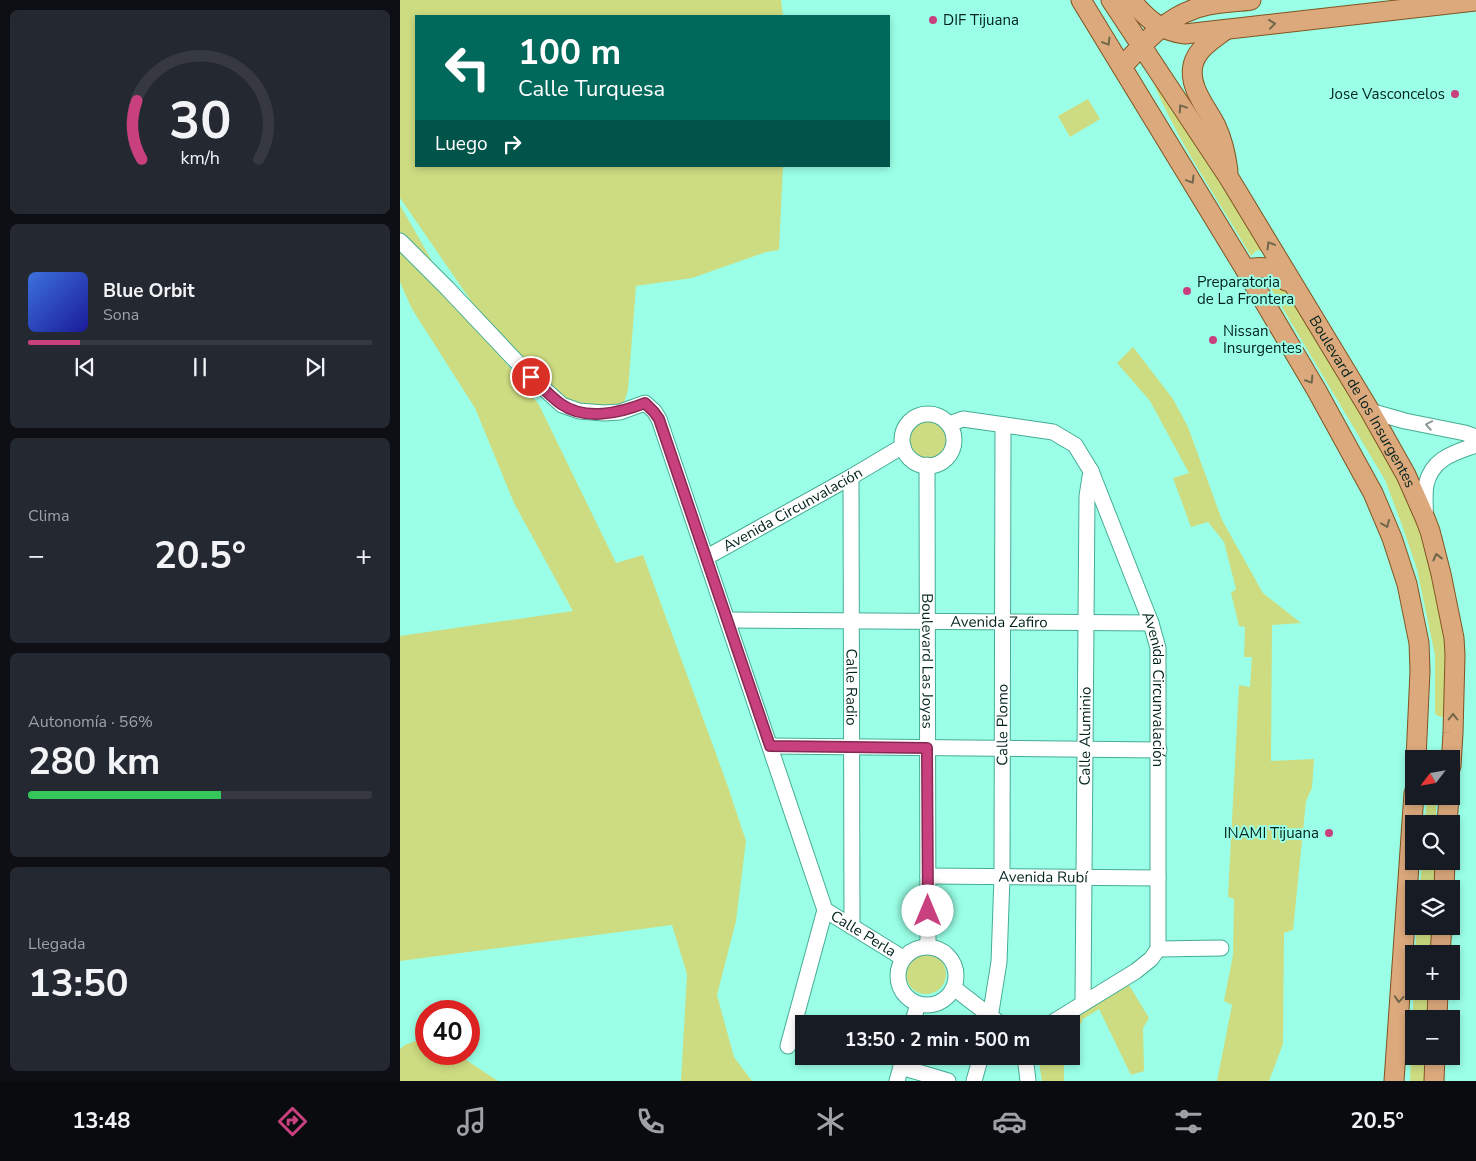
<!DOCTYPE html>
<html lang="es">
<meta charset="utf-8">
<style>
:root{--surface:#171b24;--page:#242831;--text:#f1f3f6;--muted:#9ea1a6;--line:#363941;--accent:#c8407d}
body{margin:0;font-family:"Nunito Sans",sans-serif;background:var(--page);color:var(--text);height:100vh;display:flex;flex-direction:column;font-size:19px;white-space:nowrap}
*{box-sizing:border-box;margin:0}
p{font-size:16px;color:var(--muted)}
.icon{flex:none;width:28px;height:28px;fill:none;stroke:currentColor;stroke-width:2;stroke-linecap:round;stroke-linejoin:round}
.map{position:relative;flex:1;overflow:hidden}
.details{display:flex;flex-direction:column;gap:10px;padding:10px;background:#0d0f14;width:400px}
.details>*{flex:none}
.banner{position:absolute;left:15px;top:15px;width:475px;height:152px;border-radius:0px;box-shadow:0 2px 8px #0003;background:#00695c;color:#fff;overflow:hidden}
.needle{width:32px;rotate:239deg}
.buttons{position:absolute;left:1005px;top:750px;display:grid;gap:10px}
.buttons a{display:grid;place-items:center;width:55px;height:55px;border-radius:0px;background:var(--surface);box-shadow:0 2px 8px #0003;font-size:25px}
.speed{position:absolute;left:15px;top:1000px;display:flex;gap:10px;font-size:25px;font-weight:700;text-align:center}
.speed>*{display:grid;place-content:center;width:65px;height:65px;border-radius:50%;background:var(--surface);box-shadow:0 2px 8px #0003;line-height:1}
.speed .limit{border:8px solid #d22;background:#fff;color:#111}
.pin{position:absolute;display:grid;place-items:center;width:42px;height:42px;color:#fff;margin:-21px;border:2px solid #fff;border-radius:50%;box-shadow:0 1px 5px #0007}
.me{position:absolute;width:55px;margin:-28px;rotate:0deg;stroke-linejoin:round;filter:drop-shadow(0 0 4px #0008)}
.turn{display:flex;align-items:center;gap:18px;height:105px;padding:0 20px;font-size:22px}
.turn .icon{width:65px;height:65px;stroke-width:2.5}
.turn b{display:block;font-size:35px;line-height:42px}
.then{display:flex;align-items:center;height:48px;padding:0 20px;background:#0003;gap:10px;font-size:19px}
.big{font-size:38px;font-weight:700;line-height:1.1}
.details .tile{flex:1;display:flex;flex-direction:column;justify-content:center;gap:8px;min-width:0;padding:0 18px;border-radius:8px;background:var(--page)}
.details .dial{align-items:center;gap:0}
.dial svg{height:130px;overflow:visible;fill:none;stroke:var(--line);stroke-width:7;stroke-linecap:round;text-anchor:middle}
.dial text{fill:var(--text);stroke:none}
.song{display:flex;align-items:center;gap:15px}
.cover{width:60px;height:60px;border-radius:8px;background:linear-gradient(135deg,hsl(220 70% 55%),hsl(240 70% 35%))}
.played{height:5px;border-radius:2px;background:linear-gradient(90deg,var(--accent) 15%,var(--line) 15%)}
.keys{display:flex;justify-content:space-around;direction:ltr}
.heat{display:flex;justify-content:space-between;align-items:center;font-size:28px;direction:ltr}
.charge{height:8px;border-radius:4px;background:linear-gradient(90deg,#34c759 56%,var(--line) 0)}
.trip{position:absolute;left:395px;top:1015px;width:285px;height:50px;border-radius:0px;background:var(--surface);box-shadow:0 2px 8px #0003;font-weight:700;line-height:50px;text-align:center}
.menu{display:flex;height:80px;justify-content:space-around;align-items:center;background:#090b0e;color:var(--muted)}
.menu .icon{width:35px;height:35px}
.menu .selected{color:var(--accent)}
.menu b{font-size:22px;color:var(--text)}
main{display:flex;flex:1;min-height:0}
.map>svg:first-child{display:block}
.green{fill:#cddc81}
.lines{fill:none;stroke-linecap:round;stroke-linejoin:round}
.minor-casing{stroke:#45ac96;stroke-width:17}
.major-casing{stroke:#815421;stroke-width:21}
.minor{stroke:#fff;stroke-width:15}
.major{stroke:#dca97c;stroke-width:19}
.oneway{stroke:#6f664c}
.oneway2{stroke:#8d9c99}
.route-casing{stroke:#822a51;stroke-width:12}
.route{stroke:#c8407d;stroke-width:9}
.poi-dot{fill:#c8407d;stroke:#9affe6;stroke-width:2}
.labels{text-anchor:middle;stroke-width:4;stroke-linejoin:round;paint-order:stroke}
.poi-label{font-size:15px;fill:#02221c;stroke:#9affe6;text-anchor:start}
.street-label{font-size:15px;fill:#02221c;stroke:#9affe6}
</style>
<main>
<section class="details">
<div class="tile dial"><svg viewBox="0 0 100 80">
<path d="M14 69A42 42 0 1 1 86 69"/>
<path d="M14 69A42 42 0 0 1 11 33" stroke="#c8407d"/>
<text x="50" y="56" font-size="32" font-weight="700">30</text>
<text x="50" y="72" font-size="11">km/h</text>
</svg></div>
<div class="tile">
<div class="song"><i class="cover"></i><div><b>Blue Orbit</b><p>Sona</p></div></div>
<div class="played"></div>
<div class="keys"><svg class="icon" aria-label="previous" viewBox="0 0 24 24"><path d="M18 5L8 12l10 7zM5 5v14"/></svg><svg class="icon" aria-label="pause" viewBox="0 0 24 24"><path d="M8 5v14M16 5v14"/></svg><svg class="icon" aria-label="next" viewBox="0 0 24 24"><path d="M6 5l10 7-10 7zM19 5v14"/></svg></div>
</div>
<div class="tile"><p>Clima</p>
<div class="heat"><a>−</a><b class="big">20.5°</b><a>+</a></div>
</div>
<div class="tile"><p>Autonomía · 56%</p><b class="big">280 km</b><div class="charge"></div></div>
<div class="tile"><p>Llegada</p><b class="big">13:50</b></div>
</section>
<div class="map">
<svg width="1076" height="1081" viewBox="0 0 1076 1081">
<rect width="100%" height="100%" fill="#9affe6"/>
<path class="green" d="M0,0H381L383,16H16V166H383L379,250L366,252L292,278L236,286L228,390L222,409L162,404L105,350L0,198Z
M752,79L864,250L856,251L851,256C817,197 777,141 752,79Z
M688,99L700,119L670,137L658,116Z
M0,205L48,289L139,405L216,563L243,555L326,781L346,841L336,921L317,995L334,1057L352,1081H281L287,974L272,925L0,961V636L173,611L114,503L75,408L12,309L0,282Z
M875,274L896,304L915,340L933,365L996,468L1021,527L1046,638L1045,715L1042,717L1036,715L1035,712V655L1017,569L1002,525L985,480L867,282L868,276Z
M733,347L773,399L788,427L822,520L863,593L901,623L872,625L871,761L914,759L912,788L906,801L893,930L884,933L883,1044L869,1081H817L832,1005L824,1001L833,955L834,899L828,897L839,685L850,687L852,657H844L845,627L839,626L831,593L836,589L824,542L808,522L791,527L773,478L789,473L750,401L717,363Z
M508 439a20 20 0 1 1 40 0a20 20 0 1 1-40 0Z
M1027,796H1036V824H1025Z
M1022,861H1036V889H1020Z
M1017,926H1033L1031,954H1015Z
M506 974a20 20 0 1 1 40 0a20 20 0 1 1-40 0Z
M1014,983V991H1030L1029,1019H1014V1056H1027L1025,1081H1010Z
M729,985L749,1018L743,1028L744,1071L731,1075L699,1009L683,1019L671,1046V1024H664Z
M26,1037V1054H57L98,1081H0V1049L5,1045Z
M638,1056H666L664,1062V1081H642Z"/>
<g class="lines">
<g class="minor-casing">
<g id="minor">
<path d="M0,241L48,289L131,377L162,405L179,411L204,413L220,412L245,403L254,411L259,419L425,910"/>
<path d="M970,411L1005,421L1065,433L1076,437"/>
<circle cx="528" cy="440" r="26"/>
<path id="s1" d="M549,424L563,419L653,432L675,445L691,471L751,623L758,648V949L751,959L736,971L650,1024"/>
<path id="s2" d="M527,465L528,946"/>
<path id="s3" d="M451,477L452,927"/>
<path d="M1025,517C1026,507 1024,495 1026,485C1032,458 1054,453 1076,445"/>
<path id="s4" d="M307,557L451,477L503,446"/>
<path id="s5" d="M327,620L751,623"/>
<path d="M370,746L759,750"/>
<path id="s6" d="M528,876L758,878"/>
<path id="s7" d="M425,910L503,958"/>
<circle cx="527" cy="976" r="29"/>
<path d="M758,949L821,948"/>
<path d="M554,988L598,1022"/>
<path id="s8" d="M683,1002L687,496L691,471"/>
<path d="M512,1024L518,1004"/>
<path id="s9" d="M589,1024L599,962L602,877L603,425"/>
<path d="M388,1046L425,910"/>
<path d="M625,1056L628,1081"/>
<path d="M501,1067L548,1081"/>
<path d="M497,1081L504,1056"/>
<path d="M574,1081L581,1056"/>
</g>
</g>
<g class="major-casing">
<g id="major">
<path d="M681,0L845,269L917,391L973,493L992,538L1007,584L1019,643L1020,671L1016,759"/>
<path id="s10" d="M711,0L829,178L970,411L1006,475L1025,518L1030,531L1041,574L1054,638L1055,655L1053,733L1051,766"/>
<path d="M731,0C747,19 760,31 785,34L1076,1"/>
<path d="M824,31C812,40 797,49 793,65C788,87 807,108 816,126C823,141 826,155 828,171"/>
<path d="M722,67C746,40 771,12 809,5C822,2 837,2 851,0"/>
<path d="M845,269C863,266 875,266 886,281"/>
<path d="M1047,824L1049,796"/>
<path d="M1044,889L1045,861"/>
<path d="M1040,954L1042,926"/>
<path d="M1037,1019L1038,991"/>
<path d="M994,1081L1014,793"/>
<path d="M1034,1081L1035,1056"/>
</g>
</g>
<use href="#minor" class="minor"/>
<use href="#major" class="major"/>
</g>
<defs><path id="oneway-chevron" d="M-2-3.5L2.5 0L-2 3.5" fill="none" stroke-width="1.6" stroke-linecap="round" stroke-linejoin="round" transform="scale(1.25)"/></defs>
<g class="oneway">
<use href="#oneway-chevron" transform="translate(872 24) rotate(-7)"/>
<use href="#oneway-chevron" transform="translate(707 42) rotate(59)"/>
<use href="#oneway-chevron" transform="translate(782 108) rotate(-124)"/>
<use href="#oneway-chevron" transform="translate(791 180) rotate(59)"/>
<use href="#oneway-chevron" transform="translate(870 245) rotate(-121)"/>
<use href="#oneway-chevron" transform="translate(910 380) rotate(58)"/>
<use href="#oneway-chevron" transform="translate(986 524) rotate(67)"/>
<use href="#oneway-chevron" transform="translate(1037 557) rotate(-104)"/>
<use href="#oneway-chevron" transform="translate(1053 717) rotate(-90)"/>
<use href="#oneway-chevron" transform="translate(999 999) rotate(94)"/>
</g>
<use class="oneway2" href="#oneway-chevron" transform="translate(1029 425) rotate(-170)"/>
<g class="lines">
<g class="route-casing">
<path id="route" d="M131,377C141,386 150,396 161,404C185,421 220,413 245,403L254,412L259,419L370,746L527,748L528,911"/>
</g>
<use href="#route" class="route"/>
</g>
<g class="poi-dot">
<circle cx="533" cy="20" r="5"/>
<circle cx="1055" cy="94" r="5"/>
<circle cx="787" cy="291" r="5"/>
<circle cx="813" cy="340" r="5"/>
<circle cx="929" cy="833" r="5"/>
</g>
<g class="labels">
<g class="poi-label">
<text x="543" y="25">DIF Tijuana</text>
<text x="1045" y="99" text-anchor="end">Jose Vasconcelos</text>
<text x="797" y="287">Preparatoria<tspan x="797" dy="17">de La Frontera</tspan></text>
<text x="823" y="336">Nissan<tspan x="823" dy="17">Insurgentes</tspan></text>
<text x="919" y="838" text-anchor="end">INAMI Tijuana</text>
</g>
<g class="street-label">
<text dy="5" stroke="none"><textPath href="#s10" startOffset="474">Boulevard de los Insurgentes</textPath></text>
<text dy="5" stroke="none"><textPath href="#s4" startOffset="98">Avenida Circunvalación</textPath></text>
<text dy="5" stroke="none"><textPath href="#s5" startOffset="272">Avenida Zafiro</textPath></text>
<text dy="5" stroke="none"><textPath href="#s2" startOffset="196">Boulevard Las Joyas</textPath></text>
<text dy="5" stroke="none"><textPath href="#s3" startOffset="210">Calle Radio</textPath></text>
<text dy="5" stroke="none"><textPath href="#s1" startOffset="392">Avenida Circunvalación</textPath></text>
<text dy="5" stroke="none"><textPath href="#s9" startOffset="300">Calle Plomo</textPath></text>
<text dy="5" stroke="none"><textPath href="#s8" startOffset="266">Calle Aluminio</textPath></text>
<text dy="5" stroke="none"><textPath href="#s6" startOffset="115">Avenida Rubí</textPath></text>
<text dy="5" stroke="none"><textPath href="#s7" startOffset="45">Calle Perla</textPath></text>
</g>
</g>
</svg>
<div class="buttons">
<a><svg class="needle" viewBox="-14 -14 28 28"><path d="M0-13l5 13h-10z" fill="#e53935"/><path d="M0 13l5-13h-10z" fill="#9ea1a6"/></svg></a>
<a><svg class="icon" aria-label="search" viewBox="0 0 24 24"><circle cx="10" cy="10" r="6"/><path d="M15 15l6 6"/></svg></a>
<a><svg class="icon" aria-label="layers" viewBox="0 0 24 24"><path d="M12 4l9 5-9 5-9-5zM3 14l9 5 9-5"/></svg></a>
<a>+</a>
<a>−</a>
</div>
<div class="speed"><div class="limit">40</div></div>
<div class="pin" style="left:131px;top:377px;background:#d93025"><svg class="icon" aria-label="arrive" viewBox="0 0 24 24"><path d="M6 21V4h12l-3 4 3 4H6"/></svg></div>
<svg class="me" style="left:528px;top:911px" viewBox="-20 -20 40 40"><circle r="19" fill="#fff"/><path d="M0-13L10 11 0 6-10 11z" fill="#c8407d"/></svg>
<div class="trip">13:50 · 2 min · 500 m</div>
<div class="banner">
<div class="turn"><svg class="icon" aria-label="left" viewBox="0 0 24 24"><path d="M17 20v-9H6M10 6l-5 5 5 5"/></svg><div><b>100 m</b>Calle Turquesa</div></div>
<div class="then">Luego<svg class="icon" aria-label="right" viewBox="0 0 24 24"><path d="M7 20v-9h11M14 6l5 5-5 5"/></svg></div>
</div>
</div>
</main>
<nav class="menu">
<b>13:48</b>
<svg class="icon selected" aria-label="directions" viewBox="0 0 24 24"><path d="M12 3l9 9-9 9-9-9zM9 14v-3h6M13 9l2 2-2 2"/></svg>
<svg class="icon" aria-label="music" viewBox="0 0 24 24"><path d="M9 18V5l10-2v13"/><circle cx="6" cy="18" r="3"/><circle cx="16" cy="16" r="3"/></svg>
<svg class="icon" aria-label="phone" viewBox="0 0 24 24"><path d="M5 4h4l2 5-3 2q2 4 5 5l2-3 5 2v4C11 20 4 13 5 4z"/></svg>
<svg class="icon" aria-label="climate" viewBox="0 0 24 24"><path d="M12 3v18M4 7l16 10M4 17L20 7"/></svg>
<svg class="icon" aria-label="car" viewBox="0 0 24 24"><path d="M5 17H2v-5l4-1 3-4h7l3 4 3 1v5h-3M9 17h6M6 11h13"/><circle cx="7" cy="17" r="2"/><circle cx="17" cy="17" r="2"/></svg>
<svg class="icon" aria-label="filters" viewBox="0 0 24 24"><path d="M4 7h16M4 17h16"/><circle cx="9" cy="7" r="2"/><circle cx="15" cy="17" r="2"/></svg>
<b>20.5°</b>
</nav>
